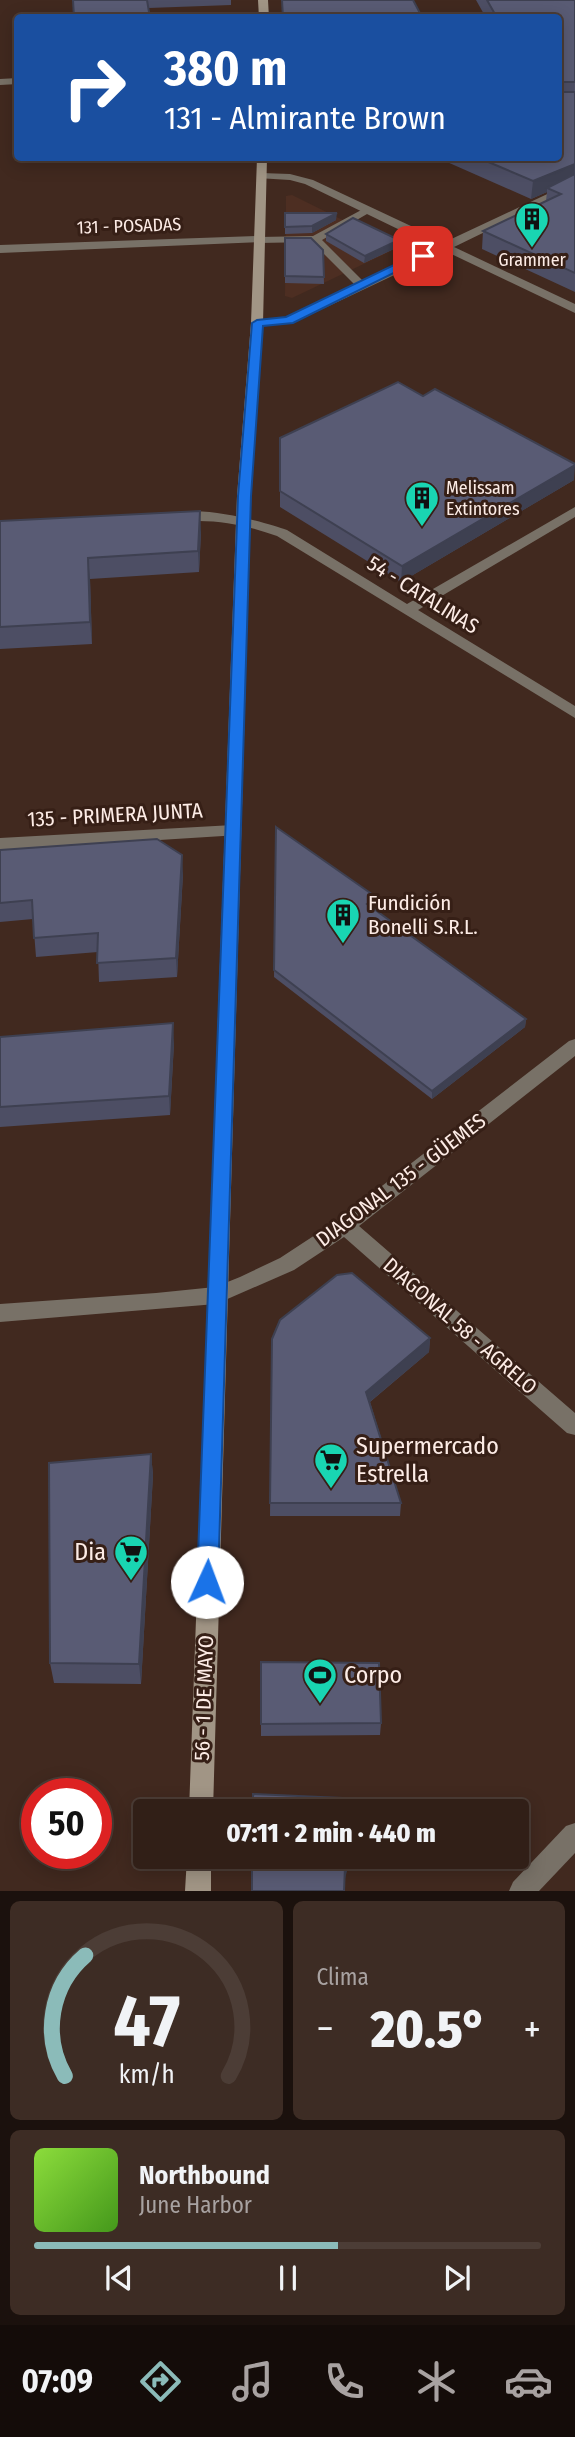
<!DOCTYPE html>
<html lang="es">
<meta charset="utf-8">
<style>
:root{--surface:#311f17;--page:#3d2c24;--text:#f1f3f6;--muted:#a8a2a1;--line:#4c3d36;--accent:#8bbbb9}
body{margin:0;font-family:"Fira Sans Condensed",sans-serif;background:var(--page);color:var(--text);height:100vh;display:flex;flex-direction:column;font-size:26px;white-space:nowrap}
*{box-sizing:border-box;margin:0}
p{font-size:23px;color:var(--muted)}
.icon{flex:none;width:38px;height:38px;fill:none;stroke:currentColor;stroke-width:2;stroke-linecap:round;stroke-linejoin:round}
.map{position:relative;height:1891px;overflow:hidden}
.drawer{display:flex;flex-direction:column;gap:10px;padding:10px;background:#1b110d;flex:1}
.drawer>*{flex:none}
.top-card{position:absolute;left:14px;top:14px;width:548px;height:147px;border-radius:7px;box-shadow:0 4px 18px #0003,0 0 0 2px var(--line);background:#1a4fa0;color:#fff;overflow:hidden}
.speed{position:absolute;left:21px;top:1778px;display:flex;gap:14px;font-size:35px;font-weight:700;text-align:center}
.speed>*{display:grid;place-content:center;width:91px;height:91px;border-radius:50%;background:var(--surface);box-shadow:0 4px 18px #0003,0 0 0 2px var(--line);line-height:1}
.speed .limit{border:10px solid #d22;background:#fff;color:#111}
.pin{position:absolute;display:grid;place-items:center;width:60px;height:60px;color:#fff;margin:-30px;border-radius:14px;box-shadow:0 4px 10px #0006}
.me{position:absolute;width:77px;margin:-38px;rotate:2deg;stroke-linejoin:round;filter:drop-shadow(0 0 5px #0008)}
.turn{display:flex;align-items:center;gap:24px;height:147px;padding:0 35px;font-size:32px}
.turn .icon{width:91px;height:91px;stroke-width:2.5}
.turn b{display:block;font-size:49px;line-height:60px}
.big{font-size:52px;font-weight:800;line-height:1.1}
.drawer .card{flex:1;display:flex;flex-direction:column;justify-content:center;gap:10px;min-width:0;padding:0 24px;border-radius:10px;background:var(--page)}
.drawer .dial{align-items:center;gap:0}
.dial svg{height:182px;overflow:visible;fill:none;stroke:var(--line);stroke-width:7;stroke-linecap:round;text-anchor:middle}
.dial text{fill:var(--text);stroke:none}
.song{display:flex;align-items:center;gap:21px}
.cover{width:84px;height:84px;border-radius:10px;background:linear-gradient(135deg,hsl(90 70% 55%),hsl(100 70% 35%))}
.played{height:7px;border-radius:4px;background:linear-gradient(90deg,var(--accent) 60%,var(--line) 60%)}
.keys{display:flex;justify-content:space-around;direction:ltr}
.heat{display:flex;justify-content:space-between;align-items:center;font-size:38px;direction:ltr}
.drawer .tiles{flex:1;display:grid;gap:10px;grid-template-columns:1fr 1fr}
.card:last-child{grid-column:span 2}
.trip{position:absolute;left:133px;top:1799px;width:396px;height:70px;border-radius:7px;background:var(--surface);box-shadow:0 4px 18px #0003,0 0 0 2px var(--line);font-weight:800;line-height:70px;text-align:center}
.tabs{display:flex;height:112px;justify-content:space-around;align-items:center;background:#140c09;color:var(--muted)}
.tabs .icon{width:49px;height:49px}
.tabs .current{color:var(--accent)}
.tabs b{font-size:32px;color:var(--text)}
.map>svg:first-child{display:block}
.built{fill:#4d2e22}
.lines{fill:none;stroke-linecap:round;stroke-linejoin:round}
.service{fill:#787167;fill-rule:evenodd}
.minor{fill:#787167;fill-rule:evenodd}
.tertiary{fill:#787167;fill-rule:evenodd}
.secondary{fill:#a19585;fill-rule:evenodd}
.wall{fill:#4d4e64}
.shaded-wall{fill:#3e4051}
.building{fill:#595b74;stroke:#3e4051;stroke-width:2}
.route{fill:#1a73e8;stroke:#114b97;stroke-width:2}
.labels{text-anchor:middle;stroke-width:6;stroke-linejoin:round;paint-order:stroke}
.far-street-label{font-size:18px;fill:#fdece6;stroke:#361f16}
.far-poi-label{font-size:18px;fill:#fdece6;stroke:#361f16}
.street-label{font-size:21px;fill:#fdece6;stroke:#361f16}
.poi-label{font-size:21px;fill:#fdece6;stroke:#361f16;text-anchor:start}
.near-poi-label{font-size:24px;fill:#fdece6;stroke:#361f16;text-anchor:start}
</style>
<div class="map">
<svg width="575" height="1891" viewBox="0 0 575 1891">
<rect width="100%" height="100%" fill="#41291f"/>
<path class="built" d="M292,195L391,244V251L292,298L285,296L286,196Z"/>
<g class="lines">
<path class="service" d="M365,208L374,210L322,240L365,283V287H357L312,242L259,243L254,240L259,237L313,236Z"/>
<path class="minor" d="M18,78V84L0,85V79Z
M261,173L290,174L313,180L445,242L575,181V188L454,247L575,304V313L445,251L293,323L253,326V320L287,317L307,308L435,247L305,184L290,180L257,178V174Z
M259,236L265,240L263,242L0,253V245Z
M575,507V517L418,610L575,706V718L277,536C249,526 222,520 192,521C184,521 177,522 171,517C189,501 265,522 287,530L407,604Z
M233,825L241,831L239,835L0,850V838Z
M575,1039V1056L359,1226L575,1413V1435L567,1433L344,1237L294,1270L216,1304L0,1322V1304L156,1293L215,1287L240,1277L280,1258L338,1220L569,1041Z"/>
<path class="tertiary" d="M575,1823V1853L539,1891H509L513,1882L566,1826Z"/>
<path class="secondary" d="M258,0H268L269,18H259Z
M257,158H267L263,323L251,496L213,1811H189L237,496L251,323Z
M187,1857H211V1891H185Z"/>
</g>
<path class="wall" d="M73,0H231V5L149,8Z
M282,0L422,17L485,16L476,0H575V292L482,249L483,231L546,201L547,192L531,199L438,158H558V18H282Z
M285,213L336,220L312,233L285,234Z
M326,234L398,247L364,263L326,241Z
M285,238L323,250L324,284L285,283Z
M280,438L574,480L401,582L280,507Z
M0,521L201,532L199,572L90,579L92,644L0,649Z
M276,827L376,897V905L372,908L526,1019L525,1027L432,1099L274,977Z
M0,850L183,874L177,977L99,982L98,952L36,957L33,919L0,922Z
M0,1037L174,1043L170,1115L0,1127Z
M430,1338L429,1352L370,1402L401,1503L400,1516H270L272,1339Z
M151,1454L153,1475L141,1684L54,1683L50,1663Z
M261,1662L381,1723L380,1735L261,1736Z"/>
<path class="shaded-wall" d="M575,164V180L547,188V192L531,199L533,181Z
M337,213L336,220L312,233V226Z
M399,240L398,247L364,263L365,256Z
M575,465L574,480L401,582L402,566Z
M200,511L201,532L199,572L198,551Z
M88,558L90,579L92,644L90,622Z
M182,855L183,874L177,977L176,958Z
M376,897V905L367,912V904Z
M526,1019L525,1027L432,1099V1091Z
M173,1023L174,1043L170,1115L169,1096Z
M430,1338L429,1352L366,1405V1392Z
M151,1454L153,1475L141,1684L139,1664Z
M348,1857H351L344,1882L345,1867Z"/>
<path class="building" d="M73,0H147L150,18H74Z
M282,0H413L422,17L496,16L487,0H575V82H558V18H283Z
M558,92H575V164L533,181L479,158H558Z
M575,174V273L483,231L561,194L547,188Z
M285,213H337L312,226L285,227Z
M353,218L399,240L365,256L326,234Z
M285,238H311L323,250L324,277L285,276Z
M398,382L423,396L435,389L575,464V465L402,566L280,491V438Z
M200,511L198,551L88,558L90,622L0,627V521Z
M276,827L376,897L367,904L526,1019L432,1091L274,970Z
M157,839L182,855L176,958L97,963L98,933L34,938L32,900L0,903V850Z
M173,1023L169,1096L0,1107V1037Z
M352,1273L430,1338L366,1392L401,1503H270L272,1339L280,1320L337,1275Z
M151,1454L139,1664L50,1663L49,1463Z
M261,1662L379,1663L381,1723L261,1724Z
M253,1794L364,1799L360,1811H253Z
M252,1857H348L345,1867L344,1891H252Z"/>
<path class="route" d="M419,253L428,256L293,323L263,326L251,496L218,1582L215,1589L207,1592L200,1589L197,1582L238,496L252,323L257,320L286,317Z"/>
<defs>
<g id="building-pin" transform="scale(1.75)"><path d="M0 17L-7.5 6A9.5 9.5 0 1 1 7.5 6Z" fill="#19d5b2" stroke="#361f16"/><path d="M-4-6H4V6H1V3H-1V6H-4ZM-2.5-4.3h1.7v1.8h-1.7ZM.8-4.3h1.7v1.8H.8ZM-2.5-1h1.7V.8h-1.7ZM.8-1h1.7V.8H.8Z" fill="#111"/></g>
<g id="supermarket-pin" transform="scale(1.75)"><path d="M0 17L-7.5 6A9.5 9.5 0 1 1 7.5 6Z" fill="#19d5b2" stroke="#361f16"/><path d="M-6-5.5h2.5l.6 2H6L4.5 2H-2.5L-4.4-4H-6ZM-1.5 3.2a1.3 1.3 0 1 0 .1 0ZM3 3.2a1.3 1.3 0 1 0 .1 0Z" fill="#111"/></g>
<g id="stadium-pin" transform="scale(1.75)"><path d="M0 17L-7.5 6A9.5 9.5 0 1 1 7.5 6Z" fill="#19d5b2" stroke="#361f16"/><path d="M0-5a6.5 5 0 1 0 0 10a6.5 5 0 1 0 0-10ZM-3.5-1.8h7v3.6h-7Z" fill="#111"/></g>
</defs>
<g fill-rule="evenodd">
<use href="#building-pin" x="532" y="219"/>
<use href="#building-pin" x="422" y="498"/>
<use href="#building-pin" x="343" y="915"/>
<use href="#supermarket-pin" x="331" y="1460"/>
<use href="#supermarket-pin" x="131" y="1552"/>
<use href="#stadium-pin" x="320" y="1675"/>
</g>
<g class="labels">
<g class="far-street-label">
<text transform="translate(129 226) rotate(-2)" y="6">131 - POSADAS</text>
</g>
<g class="far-poi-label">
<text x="532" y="266">Grammer</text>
<text x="446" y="494" text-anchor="start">Melissam<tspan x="446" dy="21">Extintores</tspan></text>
</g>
<g class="street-label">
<text transform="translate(423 595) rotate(32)" y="7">54 - CATALINAS</text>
<text transform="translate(115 815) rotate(-3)" y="7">135 - PRIMERA JUNTA</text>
<text transform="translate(401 1180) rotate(-37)" y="7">DIAGONAL 135 - GÜEMES</text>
<text transform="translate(460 1326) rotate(41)" y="7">DIAGONAL 58 - AGRELO</text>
<text transform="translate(204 1698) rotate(-88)" y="7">56 - 1 DE MAYO</text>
</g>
<g class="poi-label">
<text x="368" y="910">Fundición<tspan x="368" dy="24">Bonelli S.R.L.</tspan></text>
</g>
<g class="near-poi-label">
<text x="356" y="1454">Supermercado<tspan x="356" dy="28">Estrella</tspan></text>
<text x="106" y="1560" text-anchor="end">Dia</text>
<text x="344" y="1683">Corpo</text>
</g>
</g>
</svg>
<div class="speed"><div class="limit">50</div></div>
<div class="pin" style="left:423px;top:256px;background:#d93025"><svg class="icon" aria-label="arrive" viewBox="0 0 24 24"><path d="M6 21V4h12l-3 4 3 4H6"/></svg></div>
<svg class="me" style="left:207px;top:1582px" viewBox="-20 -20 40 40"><circle r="19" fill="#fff"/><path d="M0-13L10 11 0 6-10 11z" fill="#1a73e8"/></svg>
<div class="trip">07:11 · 2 min · 440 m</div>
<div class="top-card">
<div class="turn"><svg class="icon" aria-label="right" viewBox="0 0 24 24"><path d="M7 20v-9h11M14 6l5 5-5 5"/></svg><div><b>380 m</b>131 - Almirante Brown</div></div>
</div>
</div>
<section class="drawer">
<div class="tiles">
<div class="card dial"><svg viewBox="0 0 100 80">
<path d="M14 69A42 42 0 1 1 86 69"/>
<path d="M14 69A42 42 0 0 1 23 16" stroke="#8bbbb9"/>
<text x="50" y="56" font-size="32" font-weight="700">47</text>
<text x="50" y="72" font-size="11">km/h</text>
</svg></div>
<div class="card"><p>Clima</p>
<div class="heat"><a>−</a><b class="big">20.5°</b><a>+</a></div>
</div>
<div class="card">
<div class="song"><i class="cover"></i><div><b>Northbound</b><p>June Harbor</p></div></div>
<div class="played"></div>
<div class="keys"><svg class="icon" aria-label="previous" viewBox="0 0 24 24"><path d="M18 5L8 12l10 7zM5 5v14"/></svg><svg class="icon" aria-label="pause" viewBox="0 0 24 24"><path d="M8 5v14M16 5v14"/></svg><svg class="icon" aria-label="next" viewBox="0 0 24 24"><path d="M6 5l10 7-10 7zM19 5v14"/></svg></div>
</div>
</div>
</section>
<nav class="tabs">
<b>07:09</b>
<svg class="icon current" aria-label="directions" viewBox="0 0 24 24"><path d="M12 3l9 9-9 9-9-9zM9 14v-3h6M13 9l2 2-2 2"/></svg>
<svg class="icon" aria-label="music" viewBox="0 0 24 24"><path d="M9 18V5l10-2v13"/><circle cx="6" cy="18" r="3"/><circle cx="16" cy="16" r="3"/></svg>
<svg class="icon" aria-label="phone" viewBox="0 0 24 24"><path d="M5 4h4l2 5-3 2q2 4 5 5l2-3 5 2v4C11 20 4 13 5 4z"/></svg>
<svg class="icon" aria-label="climate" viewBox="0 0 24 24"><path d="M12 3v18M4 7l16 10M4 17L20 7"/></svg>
<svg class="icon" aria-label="car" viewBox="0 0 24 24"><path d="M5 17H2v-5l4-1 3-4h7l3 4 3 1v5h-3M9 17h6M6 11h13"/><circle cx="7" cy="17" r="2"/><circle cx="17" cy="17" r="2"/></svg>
</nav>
